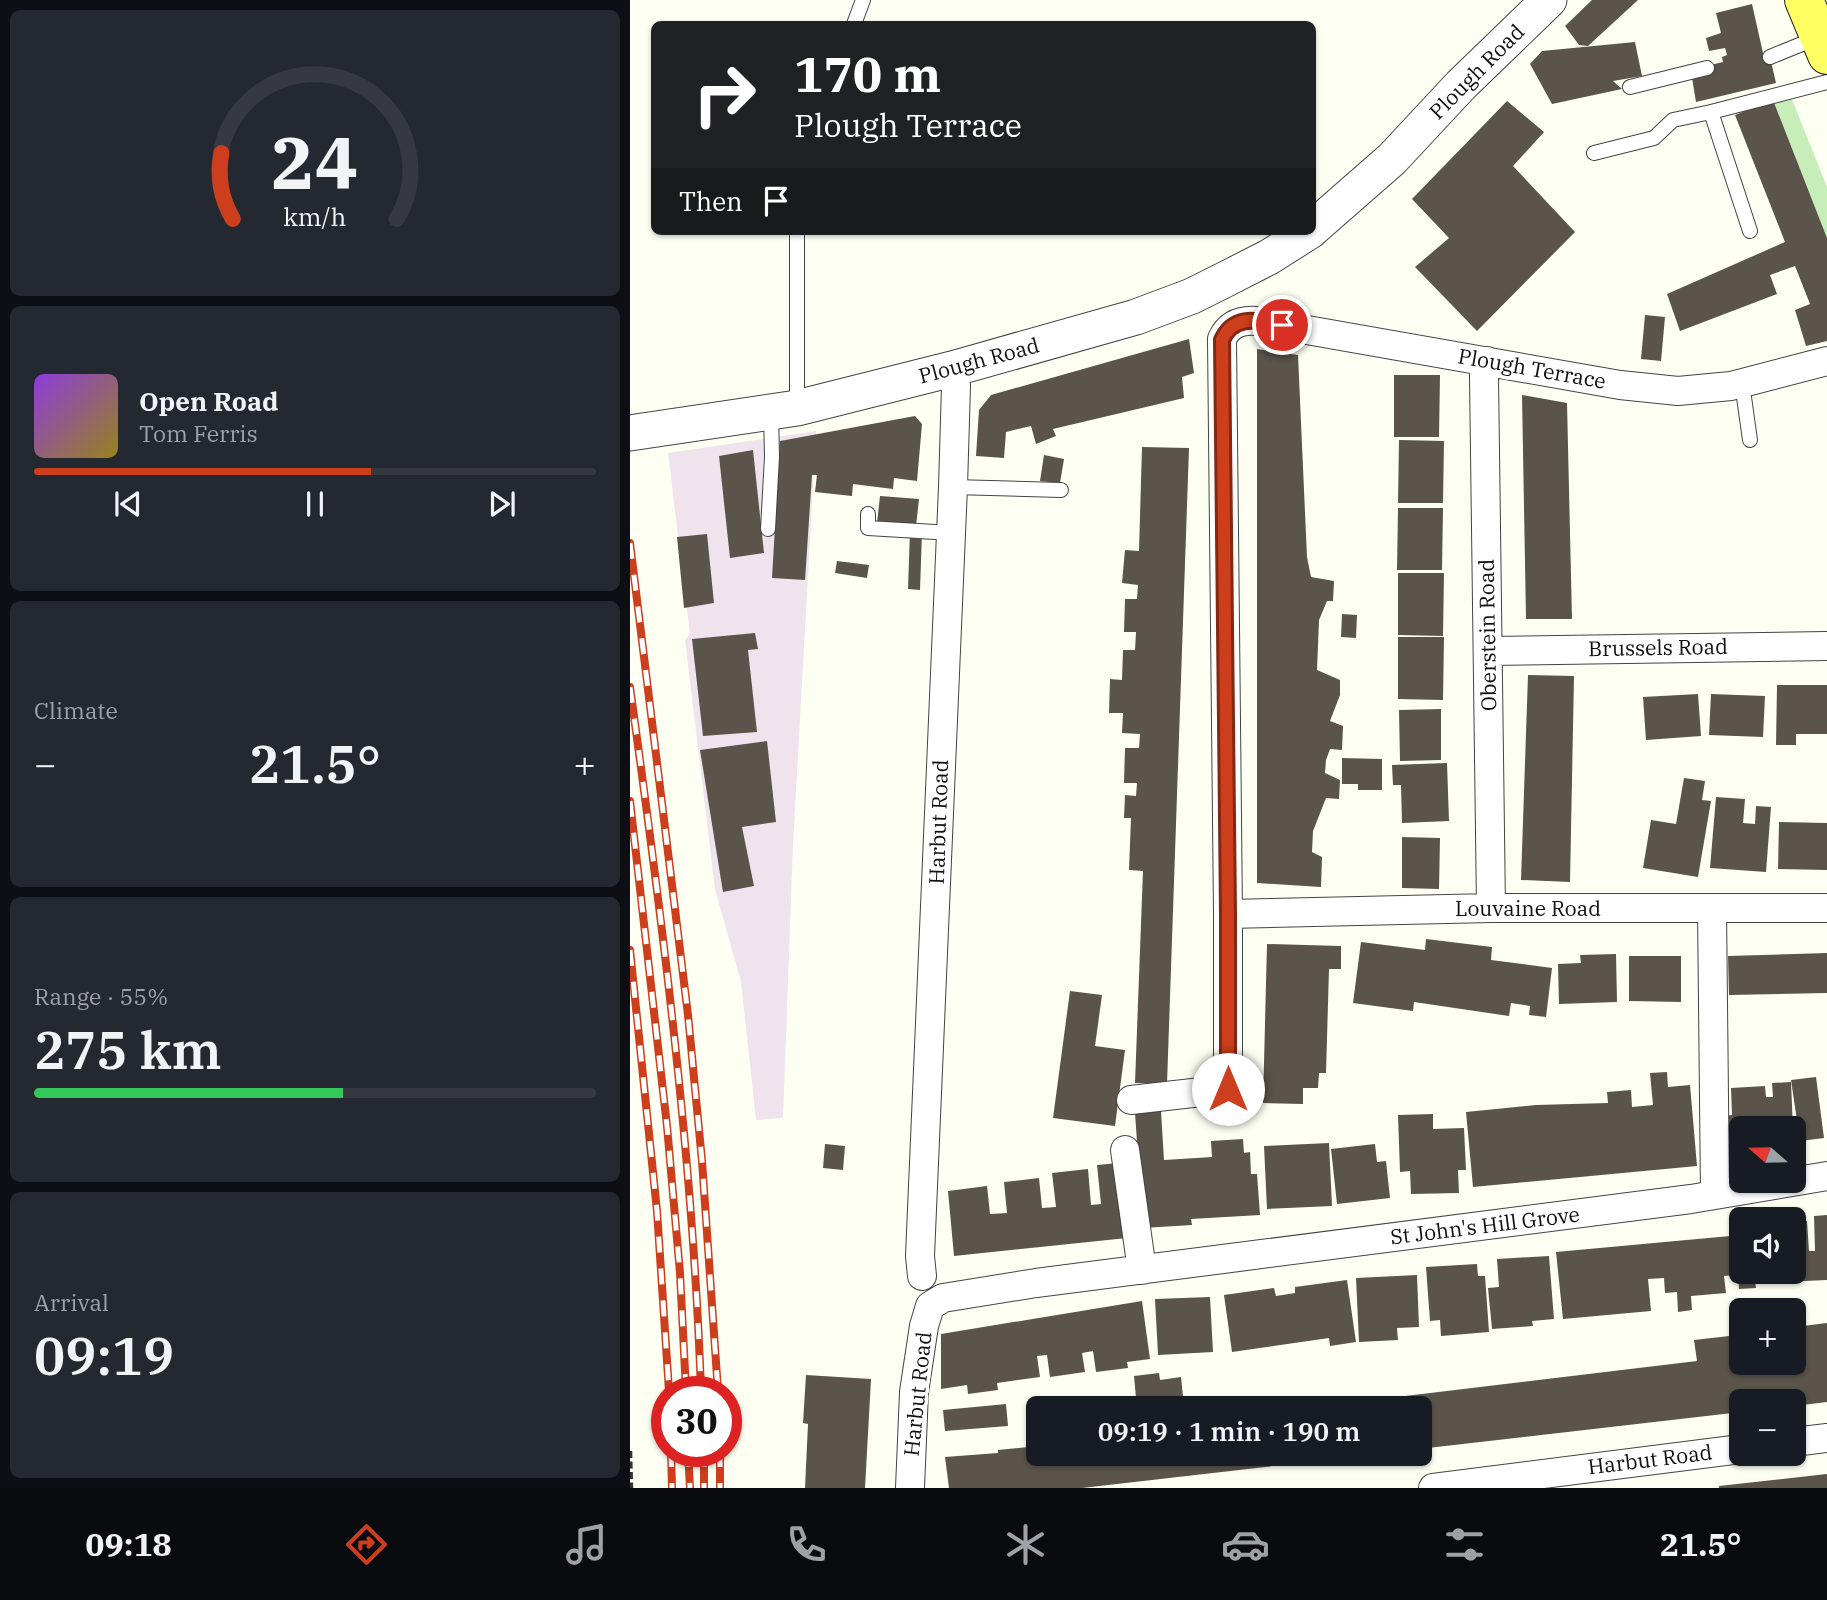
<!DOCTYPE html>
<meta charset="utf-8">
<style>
:root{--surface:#171b24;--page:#242831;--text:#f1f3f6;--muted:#9ea1a6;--line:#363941;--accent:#cc3e1c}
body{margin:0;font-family:"IBM Plex Serif",serif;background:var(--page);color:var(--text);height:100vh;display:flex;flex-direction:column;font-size:26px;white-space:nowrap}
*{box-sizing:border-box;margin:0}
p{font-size:23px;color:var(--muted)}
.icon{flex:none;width:38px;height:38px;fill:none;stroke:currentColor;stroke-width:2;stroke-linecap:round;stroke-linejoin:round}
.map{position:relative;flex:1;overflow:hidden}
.sheet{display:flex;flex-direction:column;gap:10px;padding:10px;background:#0d0f14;width:630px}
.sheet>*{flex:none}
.banner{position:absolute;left:21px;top:21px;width:665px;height:214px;border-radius:10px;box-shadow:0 2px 5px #0004;background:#202124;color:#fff;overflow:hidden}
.needle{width:46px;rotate:290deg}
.buttons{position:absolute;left:1099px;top:1116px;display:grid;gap:14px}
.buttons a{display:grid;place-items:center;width:77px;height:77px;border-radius:10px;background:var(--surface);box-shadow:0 2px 5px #0004;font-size:35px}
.speed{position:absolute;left:21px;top:1376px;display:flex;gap:14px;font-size:35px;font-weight:700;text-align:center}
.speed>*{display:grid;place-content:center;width:91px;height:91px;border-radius:50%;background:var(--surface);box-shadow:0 2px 5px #0004;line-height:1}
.speed .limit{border:10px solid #d22;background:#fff;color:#111}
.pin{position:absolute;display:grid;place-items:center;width:60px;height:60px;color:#fff;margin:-30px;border:4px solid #fff;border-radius:50%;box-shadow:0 2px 7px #0007}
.me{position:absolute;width:77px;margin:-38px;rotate:0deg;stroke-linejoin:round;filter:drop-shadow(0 0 5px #0008)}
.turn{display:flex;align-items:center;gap:24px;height:147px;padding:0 28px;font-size:32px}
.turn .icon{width:91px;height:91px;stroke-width:2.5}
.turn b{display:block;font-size:49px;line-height:60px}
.then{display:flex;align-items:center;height:66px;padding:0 28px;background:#0003;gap:14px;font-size:26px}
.big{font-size:52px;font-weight:600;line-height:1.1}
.sheet .widget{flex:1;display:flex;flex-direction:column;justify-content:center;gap:10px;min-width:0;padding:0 24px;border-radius:10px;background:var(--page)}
.sheet .dial{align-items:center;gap:0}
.dial svg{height:182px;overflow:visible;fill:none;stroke:var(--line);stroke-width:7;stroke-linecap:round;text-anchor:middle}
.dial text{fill:var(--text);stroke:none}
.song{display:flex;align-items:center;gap:21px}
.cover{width:84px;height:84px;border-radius:10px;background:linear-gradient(135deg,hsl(270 70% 55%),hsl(50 70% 35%))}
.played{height:7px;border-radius:4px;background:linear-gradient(90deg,var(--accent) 60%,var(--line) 60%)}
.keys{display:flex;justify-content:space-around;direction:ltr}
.heat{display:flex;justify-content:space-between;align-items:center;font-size:38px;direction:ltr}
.charge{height:10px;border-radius:5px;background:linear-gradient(90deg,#34c759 55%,var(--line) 0)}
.trip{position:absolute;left:396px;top:1396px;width:406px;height:70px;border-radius:10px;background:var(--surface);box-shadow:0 2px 5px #0004;font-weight:600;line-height:70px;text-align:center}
.menu{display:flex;height:112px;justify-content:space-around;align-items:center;background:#090b0e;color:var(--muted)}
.menu .icon{width:49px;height:49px}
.menu .active{color:var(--accent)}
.menu b{font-size:32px;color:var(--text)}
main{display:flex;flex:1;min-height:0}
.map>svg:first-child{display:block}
.industrial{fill:#efe4ed}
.green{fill:#c7eeb8}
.building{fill:#5a544b}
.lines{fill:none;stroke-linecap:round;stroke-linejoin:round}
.service-casing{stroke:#434343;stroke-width:16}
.minor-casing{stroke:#434343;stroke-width:30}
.tertiary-casing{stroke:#434343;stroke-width:37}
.primary-casing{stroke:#212121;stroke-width:40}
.path{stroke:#323232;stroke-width:4.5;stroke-dasharray:7 3.5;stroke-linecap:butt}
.service{stroke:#fff;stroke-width:14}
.minor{stroke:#fff;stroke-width:28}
.tertiary{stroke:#fff;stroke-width:35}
.primary{stroke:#ffff63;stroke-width:38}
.rail-casing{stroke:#cc3e1c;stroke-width:8}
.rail{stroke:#fff;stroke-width:5;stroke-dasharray:16;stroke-linecap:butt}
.route-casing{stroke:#852812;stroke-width:18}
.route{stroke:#cc3e1c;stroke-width:12}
.labels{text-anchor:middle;stroke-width:7;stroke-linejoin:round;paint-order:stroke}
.street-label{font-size:21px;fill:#101010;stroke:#fff}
</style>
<main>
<section class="sheet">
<div class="widget dial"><svg viewBox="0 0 100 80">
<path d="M14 69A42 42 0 1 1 86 69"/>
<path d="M14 69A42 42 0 0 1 9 40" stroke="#cc3e1c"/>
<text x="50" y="56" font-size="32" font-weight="700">24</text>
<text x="50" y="72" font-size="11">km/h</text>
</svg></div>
<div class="widget">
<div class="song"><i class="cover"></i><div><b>Open Road</b><p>Tom Ferris</p></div></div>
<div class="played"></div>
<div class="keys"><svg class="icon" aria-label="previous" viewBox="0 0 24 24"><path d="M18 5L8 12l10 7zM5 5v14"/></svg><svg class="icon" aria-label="pause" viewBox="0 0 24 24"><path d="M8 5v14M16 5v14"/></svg><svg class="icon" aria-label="next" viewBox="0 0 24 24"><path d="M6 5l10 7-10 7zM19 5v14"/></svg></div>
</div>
<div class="widget"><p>Climate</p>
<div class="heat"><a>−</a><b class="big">21.5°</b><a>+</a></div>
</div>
<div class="widget"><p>Range · 55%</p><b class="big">275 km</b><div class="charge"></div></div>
<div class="widget"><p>Arrival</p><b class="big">09:19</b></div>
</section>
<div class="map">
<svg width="1197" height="1488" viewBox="0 0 1197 1488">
<rect width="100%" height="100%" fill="#fefff3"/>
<path class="industrial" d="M186,431L163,844L153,1118L126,1120L111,982L85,889L55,640L60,634L38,453Z"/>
<path class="green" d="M1161,97L1197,187V238L1143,100Z"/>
<path class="building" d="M962,0H1008L958,46L949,45L935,26Z
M1122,4L1133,53L1140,57L1146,83L1066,102L1062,78L1078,75L1076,66L1093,62L1092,57L1097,55L1095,48L1079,51L1076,38L1091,33L1086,13Z
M1005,42L1012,76L983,81L992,89L922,104L900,64L912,51Z
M1143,100L1197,238V341L1176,346L1165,310L1180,304L1165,266L1140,275L1147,294L1050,331L1037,294L1155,242L1105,115Z
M877,101L914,132L883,166L945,232L847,331L785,267L819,238L782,199Z
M1015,315L1035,317L1031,361L1011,359Z
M559,339L564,373L552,377L554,398L423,429L426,436L406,444L401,426L376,432L374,458L346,456L349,410L361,395Z
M627,349L668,355L677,557L681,577L704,581L703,601H697L689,620L687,670L710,680V695L700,721L713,726L712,750L700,749L696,760L695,773L710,780L709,799L696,798L683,831L682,852L692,857L691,887L627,883Z
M764,375H810L809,437H764Z
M892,395L937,403L942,619H896Z
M285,416L292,424L287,481L264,478L263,489L223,484L222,496L185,492L187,475H182L175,580L142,578L150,441Z
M769,440L814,441L813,503H768Z
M512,447L559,448L537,1084L505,1083L513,871L499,870L501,818H494L495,795L506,796L507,783H494L495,748H509L510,734L492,733L493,713H479L480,679L492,680L493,650H505L506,632H494L495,599H507L508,585L492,583L495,550L509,551Z
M123,450L134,553L100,558L89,456Z
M414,455L434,459L430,483L410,481Z
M250,496L289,499L286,526L247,523Z
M768,508H813L812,570H767Z
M280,531L292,532L290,590L278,589Z
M77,534L84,603L54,608L47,537Z
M207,561L239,565L237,578L205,573Z
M768,573H814L813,636L768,635Z
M712,614L727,615L726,638L711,637Z
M125,633L128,649L118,650L127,732L73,736L62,639Z
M768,637H814L813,700L768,699Z
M898,675L944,676L940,882L891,880Z
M1147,685H1197V734H1166V745H1146Z
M1068,694L1071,736L1016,740L1013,697Z
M1081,694L1135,696L1133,737L1079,735Z
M811,709V760L770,761L769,710Z
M137,741L146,822L112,827L124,886L93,892L70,750Z
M712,758L752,759V790H728V784H712Z
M817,763L819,821L772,823L771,785H763L762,765Z
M1054,778L1075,781L1072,800L1081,801L1068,877L1013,868L1021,820L1046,824Z
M1086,797L1115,799L1113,823L1125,824L1126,806L1141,807L1136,872L1080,868Z
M1149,822L1197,823V870L1148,869Z
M772,837L810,838L809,889L772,888Z
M796,939L862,947L861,960L922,968L916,1017L899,1015L900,1006L881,1003L879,1016L784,1002L783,1011L723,1003L731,942L795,950Z
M637,944L711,946V969H699L696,1073H689L688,1088H673V1104L633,1103Z
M1197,953V993L1099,995L1098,956Z
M986,954L987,1002L929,1004L928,964L951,963L950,955Z
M999,956H1051V1002L999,1001Z
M440,991L472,995L465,1046L495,1050L485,1126L423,1118Z
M1037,1072L1038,1087L1060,1085L1067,1166L843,1187L836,1112L906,1105L978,1103L977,1092L1001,1090L1002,1107L1023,1105L1020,1073Z
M1186,1077L1194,1138L1170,1141L1161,1080Z
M1161,1082L1163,1129H1111V1150L1094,1151L1093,1116L1102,1115L1101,1088L1135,1086L1136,1097H1143L1142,1083Z
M531,1111L534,1160L582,1157L581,1141L613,1139L614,1153L620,1152L621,1174H627L630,1215L561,1219L562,1225L513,1228L505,1113Z
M803,1114V1129L834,1128L836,1170H828L829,1193L781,1194L780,1171L770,1172L768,1115Z
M699,1143L702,1206L637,1209L634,1146Z
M195,1144L215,1146L213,1170L193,1168Z
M745,1144L747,1162L756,1161L760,1198L707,1204L701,1149Z
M489,1163L497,1238L324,1256L318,1191L357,1186L360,1214L377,1213L374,1182L409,1178L412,1208L426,1207L422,1173L458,1169L461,1205L471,1204L467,1165Z
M1197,1215V1280L1134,1283L1133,1272H1164V1221H1177L1179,1251H1185L1184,1216Z
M1111,1235V1272H1124L1126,1288L1109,1289L1108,1275L1094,1276L1096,1293L1061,1296L1062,1310L1048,1312L1047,1292L1035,1293L1034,1278L1018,1279L1021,1311L933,1319L926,1252Z
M919,1256L924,1319L902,1321L903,1326L862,1329L858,1288L869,1287L867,1259Z
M847,1264L848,1276H855L859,1332L811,1336L810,1320L800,1321L796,1267Z
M787,1275L789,1327L767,1328L768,1340L729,1342L726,1278Z
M717,1280L726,1342L700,1346L699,1338L602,1352L594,1295L644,1288L646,1296L665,1293V1287Z
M580,1297L583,1352L528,1355L525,1299Z
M512,1301L520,1359L497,1362L498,1368L466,1372L463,1351L452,1353L455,1372L420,1377L417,1355L407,1356L410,1377L367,1383L368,1390L338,1394L337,1385L311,1389V1334Z
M1197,1323V1402L1164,1406V1402H1111V1412L789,1449V1409H667L1067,1361L1064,1340L1108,1335L1111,1363H1164V1327Z
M529,1373L530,1380L551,1377L554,1406L507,1409L504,1376Z
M176,1375L241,1379L235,1488H175L178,1424L173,1423Z
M376,1404L378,1426L315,1431L313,1410Z
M408,1446V1454L730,1456L452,1488H319L315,1457L368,1453V1450Z
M1197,1474V1488H1089V1486Z"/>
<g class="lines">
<g class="service-casing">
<path id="service" d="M224,24L233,0
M1140,57L1189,37
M1000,87L1077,68
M964,153L1024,138L1043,120L1081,112
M1120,231L1081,112L1197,82
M1112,383L1120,440
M167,407V231
M323,487L431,490
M238,514V528L322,533
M138,529L142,457L141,413"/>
</g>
<g class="minor-casing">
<path id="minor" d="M857,361L854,376L861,908
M858,651L1197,646
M1082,908L1085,1193
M598,914L861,908H1197
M501,1100L598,1089V914L592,339C599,324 610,320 626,321L990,385L1048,391L1101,386L1197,361
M495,1150L512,1270
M292,1276L290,1256L323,487L326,386L322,369
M1164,1442L1197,1438
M280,1488L284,1392L294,1326L300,1306L313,1298L406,1283L1061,1199L1197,1176
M803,1488L1111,1449"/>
</g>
<g class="tertiary-casing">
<path id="tertiary" d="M682,229L762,159L831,85L919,0
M0,433L167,408L322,369L506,317L562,296L596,279L639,257L680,231"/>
</g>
<g class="primary-casing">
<path id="primary" d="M1174,0L1197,55"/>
</g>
<path class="path" d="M0,1451L1,1488"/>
<use href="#service" class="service"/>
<use href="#minor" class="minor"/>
<use href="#tertiary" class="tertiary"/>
<use href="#primary" class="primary"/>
<g class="rail-casing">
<path id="rail" d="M0,543L58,1015L72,1161L88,1391
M0,687C32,919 63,1158 71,1391
M0,801L37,1126L50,1273L56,1391
M0,950L27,1211L39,1391
M41,1451L42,1488
M58,1451L60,1488
M74,1451V1488
M90,1451V1488"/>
</g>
<use href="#rail" class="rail"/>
</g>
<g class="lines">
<g class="route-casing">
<path id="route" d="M598,1089V914L592,340C604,313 629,321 652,325"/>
</g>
<use href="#route" class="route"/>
</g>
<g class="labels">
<g class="street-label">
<text transform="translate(847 72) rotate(-45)" y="7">Plough Road</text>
<text transform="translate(349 361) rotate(-15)" y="7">Plough Road</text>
<text transform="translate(902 369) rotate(10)" y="7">Plough Terrace</text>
<text transform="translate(858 635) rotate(-91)" y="7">Oberstein Road</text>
<text transform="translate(1028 648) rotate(-1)" y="7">Brussels Road</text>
<text transform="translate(309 822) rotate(-88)" y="7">Harbut Road</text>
<text x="898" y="916">Louvaine Road</text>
<text transform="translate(855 1226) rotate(-7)" y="7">St John's Hill Grove</text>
<text transform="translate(288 1394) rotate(-84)" y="7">Harbut Road</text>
<text transform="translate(1020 1460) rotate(-7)" y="7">Harbut Road</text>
</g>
</g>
</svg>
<div class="buttons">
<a><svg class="needle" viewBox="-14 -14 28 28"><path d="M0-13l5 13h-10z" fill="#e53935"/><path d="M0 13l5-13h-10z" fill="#9ea1a6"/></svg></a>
<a><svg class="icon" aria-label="sound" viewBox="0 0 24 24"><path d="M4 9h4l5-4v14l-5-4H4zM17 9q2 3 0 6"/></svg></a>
<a>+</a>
<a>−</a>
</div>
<div class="speed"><div class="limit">30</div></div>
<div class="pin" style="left:652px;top:325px;background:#d93025"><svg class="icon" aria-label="arrive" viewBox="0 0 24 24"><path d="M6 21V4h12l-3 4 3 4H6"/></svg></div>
<svg class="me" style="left:598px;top:1089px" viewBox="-20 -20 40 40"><circle r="19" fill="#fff"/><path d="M0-13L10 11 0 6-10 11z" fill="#cc3e1c"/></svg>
<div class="trip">09:19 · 1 min · 190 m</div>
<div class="banner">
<div class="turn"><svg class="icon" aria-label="right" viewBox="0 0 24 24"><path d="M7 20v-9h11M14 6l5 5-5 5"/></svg><div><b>170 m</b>Plough Terrace</div></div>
<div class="then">Then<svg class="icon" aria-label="arrive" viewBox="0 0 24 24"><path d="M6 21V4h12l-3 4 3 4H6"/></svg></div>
</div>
</div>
</main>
<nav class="menu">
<b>09:18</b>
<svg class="icon active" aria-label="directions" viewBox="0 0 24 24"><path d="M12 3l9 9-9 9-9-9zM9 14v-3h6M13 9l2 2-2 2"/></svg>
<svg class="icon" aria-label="music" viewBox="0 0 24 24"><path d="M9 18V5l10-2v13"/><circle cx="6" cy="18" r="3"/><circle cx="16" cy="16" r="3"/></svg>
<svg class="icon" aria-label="phone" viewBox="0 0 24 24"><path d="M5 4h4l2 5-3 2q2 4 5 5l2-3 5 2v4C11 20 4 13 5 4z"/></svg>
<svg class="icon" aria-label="climate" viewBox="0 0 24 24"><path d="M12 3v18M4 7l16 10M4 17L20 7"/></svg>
<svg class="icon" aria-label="car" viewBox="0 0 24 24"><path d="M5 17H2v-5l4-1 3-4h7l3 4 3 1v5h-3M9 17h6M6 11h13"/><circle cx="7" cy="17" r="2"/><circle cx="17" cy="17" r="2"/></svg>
<svg class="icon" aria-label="filters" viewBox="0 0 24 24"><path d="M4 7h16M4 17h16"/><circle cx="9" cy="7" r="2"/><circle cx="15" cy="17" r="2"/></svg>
<b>21.5°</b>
</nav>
